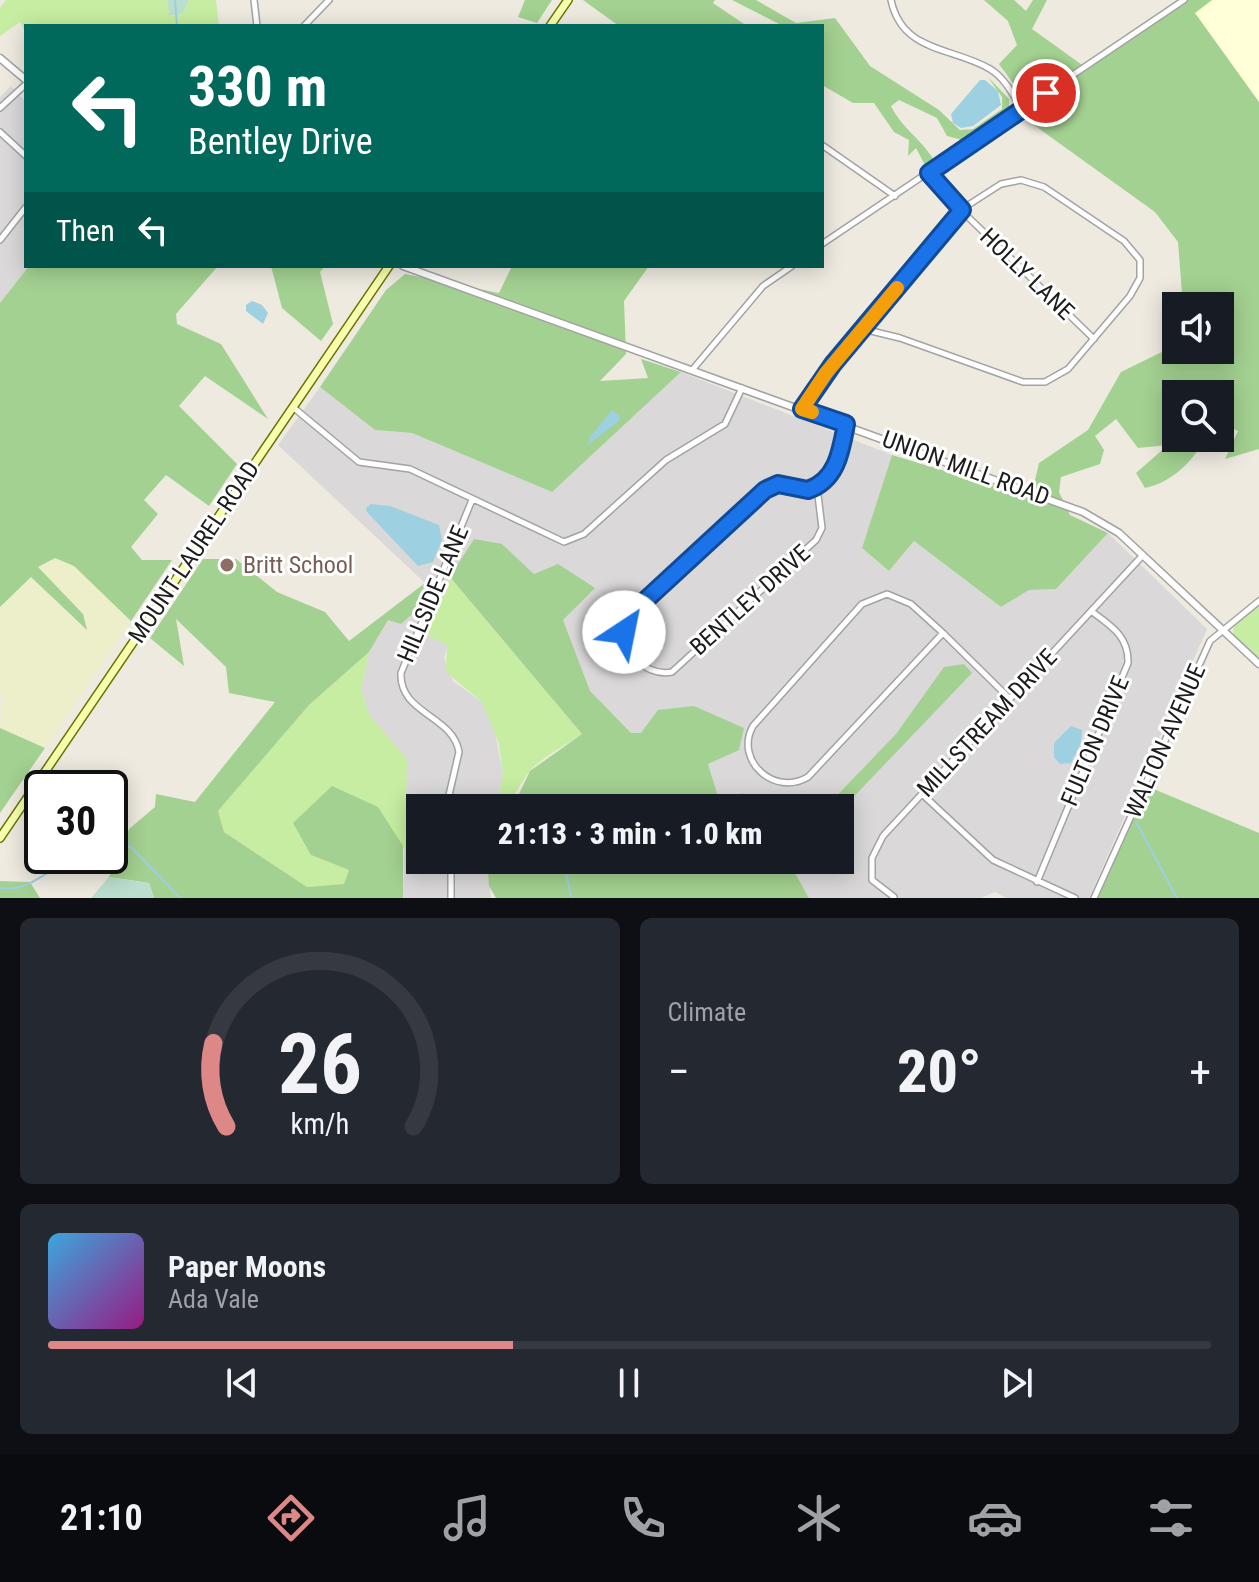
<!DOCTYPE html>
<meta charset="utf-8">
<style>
:root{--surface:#171b24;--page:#242831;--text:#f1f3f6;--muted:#9ea1a6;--line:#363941;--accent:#de8787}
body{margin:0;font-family:"Roboto Condensed",sans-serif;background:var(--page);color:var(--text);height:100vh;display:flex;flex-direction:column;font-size:30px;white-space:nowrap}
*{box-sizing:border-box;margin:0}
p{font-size:26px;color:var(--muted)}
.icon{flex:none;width:44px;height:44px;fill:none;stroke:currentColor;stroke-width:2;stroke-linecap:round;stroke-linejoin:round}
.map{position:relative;height:898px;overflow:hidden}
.drawer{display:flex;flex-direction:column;gap:20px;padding:20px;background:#0d0f14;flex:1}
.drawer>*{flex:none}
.guide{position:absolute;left:24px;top:24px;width:800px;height:244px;border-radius:0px;box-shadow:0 4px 20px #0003;background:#00695c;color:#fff;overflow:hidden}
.controls{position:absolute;left:1162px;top:292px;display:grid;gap:16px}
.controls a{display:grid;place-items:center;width:72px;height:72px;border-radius:0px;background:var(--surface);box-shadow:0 4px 20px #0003;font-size:40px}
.speed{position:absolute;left:24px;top:770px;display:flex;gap:16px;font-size:40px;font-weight:700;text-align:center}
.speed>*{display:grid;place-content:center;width:104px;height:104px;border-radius:50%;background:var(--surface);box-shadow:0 4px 20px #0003;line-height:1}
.speed .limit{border:4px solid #111;border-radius:12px;background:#fff;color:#111}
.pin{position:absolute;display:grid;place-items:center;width:68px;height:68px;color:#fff;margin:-34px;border:4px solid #fff;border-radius:50%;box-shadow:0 2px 8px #0007}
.me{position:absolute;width:88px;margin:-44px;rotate:34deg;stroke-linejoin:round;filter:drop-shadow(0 0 6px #0008)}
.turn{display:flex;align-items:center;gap:28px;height:168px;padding:0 32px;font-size:36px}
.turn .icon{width:104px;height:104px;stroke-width:2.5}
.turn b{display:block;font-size:56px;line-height:68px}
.then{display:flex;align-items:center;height:76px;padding:0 32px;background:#0003;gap:16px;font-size:30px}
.big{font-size:60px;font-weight:800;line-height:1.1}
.drawer .card{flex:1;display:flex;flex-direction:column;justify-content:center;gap:12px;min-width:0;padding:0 28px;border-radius:12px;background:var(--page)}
.drawer .dial{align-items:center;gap:0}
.dial svg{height:208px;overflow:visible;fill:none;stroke:var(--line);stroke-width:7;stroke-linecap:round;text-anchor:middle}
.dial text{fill:var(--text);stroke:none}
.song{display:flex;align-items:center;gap:24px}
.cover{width:96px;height:96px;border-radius:12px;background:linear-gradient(135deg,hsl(200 70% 55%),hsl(310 70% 35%))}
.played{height:8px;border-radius:4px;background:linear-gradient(90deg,var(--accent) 40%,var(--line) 40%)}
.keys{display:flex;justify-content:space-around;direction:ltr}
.heat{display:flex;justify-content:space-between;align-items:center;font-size:44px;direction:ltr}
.drawer .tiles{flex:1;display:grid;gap:20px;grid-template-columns:1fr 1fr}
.card:last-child{grid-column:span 2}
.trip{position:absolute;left:406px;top:794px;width:448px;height:80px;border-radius:0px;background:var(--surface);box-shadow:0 4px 20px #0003;font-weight:800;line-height:80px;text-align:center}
.tab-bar{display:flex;height:128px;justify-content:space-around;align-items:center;background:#090b0e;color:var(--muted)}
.tab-bar .icon{width:56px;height:56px}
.tab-bar .selected{color:var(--accent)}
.tab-bar b{font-size:36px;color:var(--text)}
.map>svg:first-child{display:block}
.residential{fill:#dad8d8}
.education{fill:#ffffd8}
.farmland{fill:#ecefc9}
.grass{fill:#c6eda1}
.forest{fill:#a3d191}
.wetland{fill:#bcdece}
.water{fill:#9dd0e0}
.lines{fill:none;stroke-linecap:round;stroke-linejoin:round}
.stream{stroke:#9dd0e0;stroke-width:2}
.minor-casing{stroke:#a3a3a3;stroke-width:8}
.tertiary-casing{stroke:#a3a3a3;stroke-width:9}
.secondary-casing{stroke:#677500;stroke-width:10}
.minor{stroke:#fff;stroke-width:5}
.tertiary{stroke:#fff;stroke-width:6}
.secondary{stroke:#f9feae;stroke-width:7}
.route-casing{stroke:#114b97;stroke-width:20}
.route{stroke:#1a73e8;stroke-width:14}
.slow{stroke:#f59e0b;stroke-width:14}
.education-dot{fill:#8d6e63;stroke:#fff;stroke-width:3}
.labels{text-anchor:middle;stroke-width:6;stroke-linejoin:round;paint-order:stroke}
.street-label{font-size:24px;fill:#1c1c1c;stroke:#fff}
.education-label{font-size:24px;fill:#785e54;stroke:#fff;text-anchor:start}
</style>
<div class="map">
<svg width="1259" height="898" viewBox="0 0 1259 898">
<rect width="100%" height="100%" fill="#eeeae0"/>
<path class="residential" d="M11,86L26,102V266H29L0,303V97Z
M681,372L892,455L862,548L889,571L914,541L1001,607L1029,590L1056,589L1108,533L1207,629L1089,898H1006L995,892L981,898H809L790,863L782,860H840V808H746L743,794L721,806L708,764L641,734L631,733L589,691L563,620L595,587L534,574L502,544L450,577L426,635L448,645L444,658L453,681L482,702L493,723L503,773L499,794L483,808H420V860H487L491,898H403L407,759L370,716L361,691L369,652L388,620L417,610L425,583L278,445L320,387L375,430L412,433L552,492Z"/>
<path class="education" d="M1212,0H1259V102L1194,13Z"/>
<path class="farmland" d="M55,558L74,566L131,621L45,748L0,728L3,696L0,694V607L30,576L86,629L83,614L37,567Z"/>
<path class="grass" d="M6,0H167L171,16L183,13L189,0H216L219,26H26V33L20,22L0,36V8Z
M450,577L582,734C566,745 542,757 530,771C513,791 517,808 483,808L499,794L503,773L499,744L482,702L446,672L447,645L426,635Z
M1259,606V658L1233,634L1234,625Z
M369,652L361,691L370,716L407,759L405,850L403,846L311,855L349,870L345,884L307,887L224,832L218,811L309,705Z"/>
<path class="forest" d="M525,0H552L537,23L518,17Z
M583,0H715L713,3L747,26H619Z
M732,0H756L796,23L835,18L870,66L939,110L960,130L973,129L1002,109V97L988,77L1009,99V110L966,141L947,136L937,118L899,100L891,106C902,129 923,140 935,162L926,167L916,148L908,156L909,140L894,132L874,103H853L822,85V26H783Z
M984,0H1014L1026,11L1033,0H1047L1032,29L1085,67L1186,0H1212L1195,13L1259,102V449L1225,459L1238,431L1220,422V394H1176V438H1205C1194,461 1171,483 1145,488L1136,473L1168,445L1138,448L1116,419L1095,436L1104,450L1100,464L1061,477L1059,492L1070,515L1108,533L1056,589L1029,590L1001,607L914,541L889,571L862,548L892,455L1031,497L1039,463L1088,430L1121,372L1176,345V350H1220V306H1183L1178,242L1155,212L1020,115L1031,108L999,64L1017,45L1008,21Z
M29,266H218L176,314L177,324L221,344L268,419L205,376L179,406L237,464L209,506L166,475L144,500L158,514L131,547L142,560H172L131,621L74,566L55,558L38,567L83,614L87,630L31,577L0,607V303Z
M271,266H325L320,272L333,324L321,341L282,308Z
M512,266H649L624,301L626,354L600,381L648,378L641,359L681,372L552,492L412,433L375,430L320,387L386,290L405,274L499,293Z
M474,539L502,544L534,574L558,564L595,588L563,620L590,691L631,733H641L658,710L694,706L744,728L739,750L708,764L721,806L743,793L746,808H497L518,796L530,771L582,734L450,577Z
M203,559H236L277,592L325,612L349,641L425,583L417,610L401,624L388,620L369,652L309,705L218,811L224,832L307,887L344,884L349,870L311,855L293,823L332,786L378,807L403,846V898H154L149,883L109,877L129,829L155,807L156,794L195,802L275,702L229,693L226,667L176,619L184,666L150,638Z
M964,664L972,673L840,811L825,808L896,734L944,667Z
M0,728L45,748L0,813Z
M1144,785L1259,833V898H1094Z
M487,860H793L790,864L809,898H496L489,886Z
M0,881L30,882L40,898H0Z"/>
<path class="wetland" d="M167,0H189L183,13L170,16Z
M109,877L149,883L154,898H91Z"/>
<path class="water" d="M980,80H985L998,91L1001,105L973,126L961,128L953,123L951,114Z
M252,301L262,305L268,313L263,324L246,311V305Z
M612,410L620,416V420L588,445L590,437Z
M371,504L390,506L439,525L442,540L433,562L418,566L367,512L366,508Z
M1071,726L1082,730L1081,743L1071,763L1060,764L1054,757V743Z"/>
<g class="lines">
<path class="stream" d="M175,0L177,26
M553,804L554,808
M1136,822L1177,898
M110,847H131L180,898
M564,860L571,898
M0,888C30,893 50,867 76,856"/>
<g class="minor-casing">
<path id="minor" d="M254,0L257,26
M891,0C902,53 953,47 990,69C1005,78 1013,95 1022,109
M304,26L329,0
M0,108L26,84
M0,132L26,156
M822,145L895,196
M929,173L967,216L1094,339
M0,240L26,207
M822,244L1184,0
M693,369L763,286L792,266
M294,408L359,462L410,469L564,542L584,534L666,460L725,424L742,388
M802,409L833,364L959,211L1001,184L1021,180L1044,187L1124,241L1140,260V278L1130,296L1068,369L1045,382H1023L900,338L863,329
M778,484L808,490L817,487L822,528L816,540L672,672C641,678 614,642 632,613L765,490Z
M817,487L835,467L845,425
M887,594L911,604L943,633L808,777C774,797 734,760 753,726L862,604Z
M943,633L1009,698
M922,794L993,860L1075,898
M446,808L459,752C453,715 399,714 401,673L472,500
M451,860V898
M1037,882L1128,663C1129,636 1110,625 1091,611
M894,897L872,880V858L883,836L1143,555
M1094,898L1210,641L1259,601"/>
</g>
<g class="tertiary-casing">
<path id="tertiary" d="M0,58L26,80
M403,266L1083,512L1119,533L1259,664"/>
</g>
<g class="secondary-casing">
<path id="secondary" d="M550,26L568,0
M0,838L389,266"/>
</g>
<use href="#minor" class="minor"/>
<use href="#tertiary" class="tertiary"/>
<use href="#secondary" class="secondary"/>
</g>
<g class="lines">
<g class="route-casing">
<path id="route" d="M624,632L636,609L765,490L778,484L808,490C837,480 841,451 846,424L802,409L833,364L962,210L929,173L1046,93"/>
</g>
<use href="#route" class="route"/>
<path class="slow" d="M812,412L802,409L826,373L897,288"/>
</g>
<circle class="education-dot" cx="227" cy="565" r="8"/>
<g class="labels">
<g class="street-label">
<text transform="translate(1027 274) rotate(44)" y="8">HOLLY LANE</text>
<text transform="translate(966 468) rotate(20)" y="8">UNION MILL ROAD</text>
<text transform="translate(194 552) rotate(-56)" y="8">MOUNT LAUREL ROAD</text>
<text transform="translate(433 594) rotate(-67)" y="8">HILLSIDE LANE</text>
<text transform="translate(750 600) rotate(-42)" y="8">BENTLEY DRIVE</text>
<text transform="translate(987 723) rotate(-47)" y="8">MILLSTREAM DRIVE</text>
<text transform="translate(1095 741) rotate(-67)" y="8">FULTON DRIVE</text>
<text transform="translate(1165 741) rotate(-66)" y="8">WALTON AVENUE</text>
</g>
<g class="education-label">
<text x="243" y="573">Britt School</text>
</g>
</g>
</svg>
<div class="controls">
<a><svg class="icon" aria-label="sound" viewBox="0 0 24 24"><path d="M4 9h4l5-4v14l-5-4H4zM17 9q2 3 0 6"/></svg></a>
<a><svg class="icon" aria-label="search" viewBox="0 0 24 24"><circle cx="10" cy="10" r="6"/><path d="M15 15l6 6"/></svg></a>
</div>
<div class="speed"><div class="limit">30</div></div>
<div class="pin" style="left:1046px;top:93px;background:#d93025"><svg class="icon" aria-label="arrive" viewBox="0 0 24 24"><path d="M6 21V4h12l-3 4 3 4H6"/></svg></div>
<svg class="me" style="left:624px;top:632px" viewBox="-20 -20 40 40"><circle r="19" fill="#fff"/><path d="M0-13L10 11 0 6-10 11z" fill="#1a73e8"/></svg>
<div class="trip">21:13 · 3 min · 1.0 km</div>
<div class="guide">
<div class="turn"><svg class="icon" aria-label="left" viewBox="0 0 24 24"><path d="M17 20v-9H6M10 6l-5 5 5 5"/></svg><div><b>330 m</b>Bentley Drive</div></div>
<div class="then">Then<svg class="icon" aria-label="left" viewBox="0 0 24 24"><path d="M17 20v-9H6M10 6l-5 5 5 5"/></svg></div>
</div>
</div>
<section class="drawer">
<div class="tiles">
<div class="card dial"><svg viewBox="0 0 100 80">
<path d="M14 69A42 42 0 1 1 86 69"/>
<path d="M14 69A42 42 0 0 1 9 37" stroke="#de8787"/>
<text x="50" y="56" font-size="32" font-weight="700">26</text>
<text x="50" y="72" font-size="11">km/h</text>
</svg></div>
<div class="card"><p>Climate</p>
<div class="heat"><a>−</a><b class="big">20°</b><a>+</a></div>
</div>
<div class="card">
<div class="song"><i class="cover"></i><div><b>Paper Moons</b><p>Ada Vale</p></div></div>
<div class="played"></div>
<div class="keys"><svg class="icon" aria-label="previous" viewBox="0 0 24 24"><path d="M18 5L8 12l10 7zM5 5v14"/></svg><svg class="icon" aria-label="pause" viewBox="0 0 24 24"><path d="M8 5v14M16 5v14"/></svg><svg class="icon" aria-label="next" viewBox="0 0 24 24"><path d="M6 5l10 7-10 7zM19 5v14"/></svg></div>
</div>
</div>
</section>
<nav class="tab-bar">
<b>21:10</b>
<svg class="icon selected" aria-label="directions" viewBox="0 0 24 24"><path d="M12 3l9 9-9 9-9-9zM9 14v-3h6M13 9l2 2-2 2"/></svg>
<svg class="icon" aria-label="music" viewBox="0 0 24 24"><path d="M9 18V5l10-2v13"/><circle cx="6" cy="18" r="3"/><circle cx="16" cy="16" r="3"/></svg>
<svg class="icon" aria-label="phone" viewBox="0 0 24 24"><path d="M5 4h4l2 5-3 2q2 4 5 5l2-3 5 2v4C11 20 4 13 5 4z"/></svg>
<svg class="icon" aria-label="climate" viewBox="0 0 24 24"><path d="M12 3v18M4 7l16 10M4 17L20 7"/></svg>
<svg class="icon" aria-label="car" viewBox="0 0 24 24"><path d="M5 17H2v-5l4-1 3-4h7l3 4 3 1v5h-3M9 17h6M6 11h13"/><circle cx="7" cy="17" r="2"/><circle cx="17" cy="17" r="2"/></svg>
<svg class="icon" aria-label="filters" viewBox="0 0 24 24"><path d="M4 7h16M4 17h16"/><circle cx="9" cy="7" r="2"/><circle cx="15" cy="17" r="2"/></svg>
</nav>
